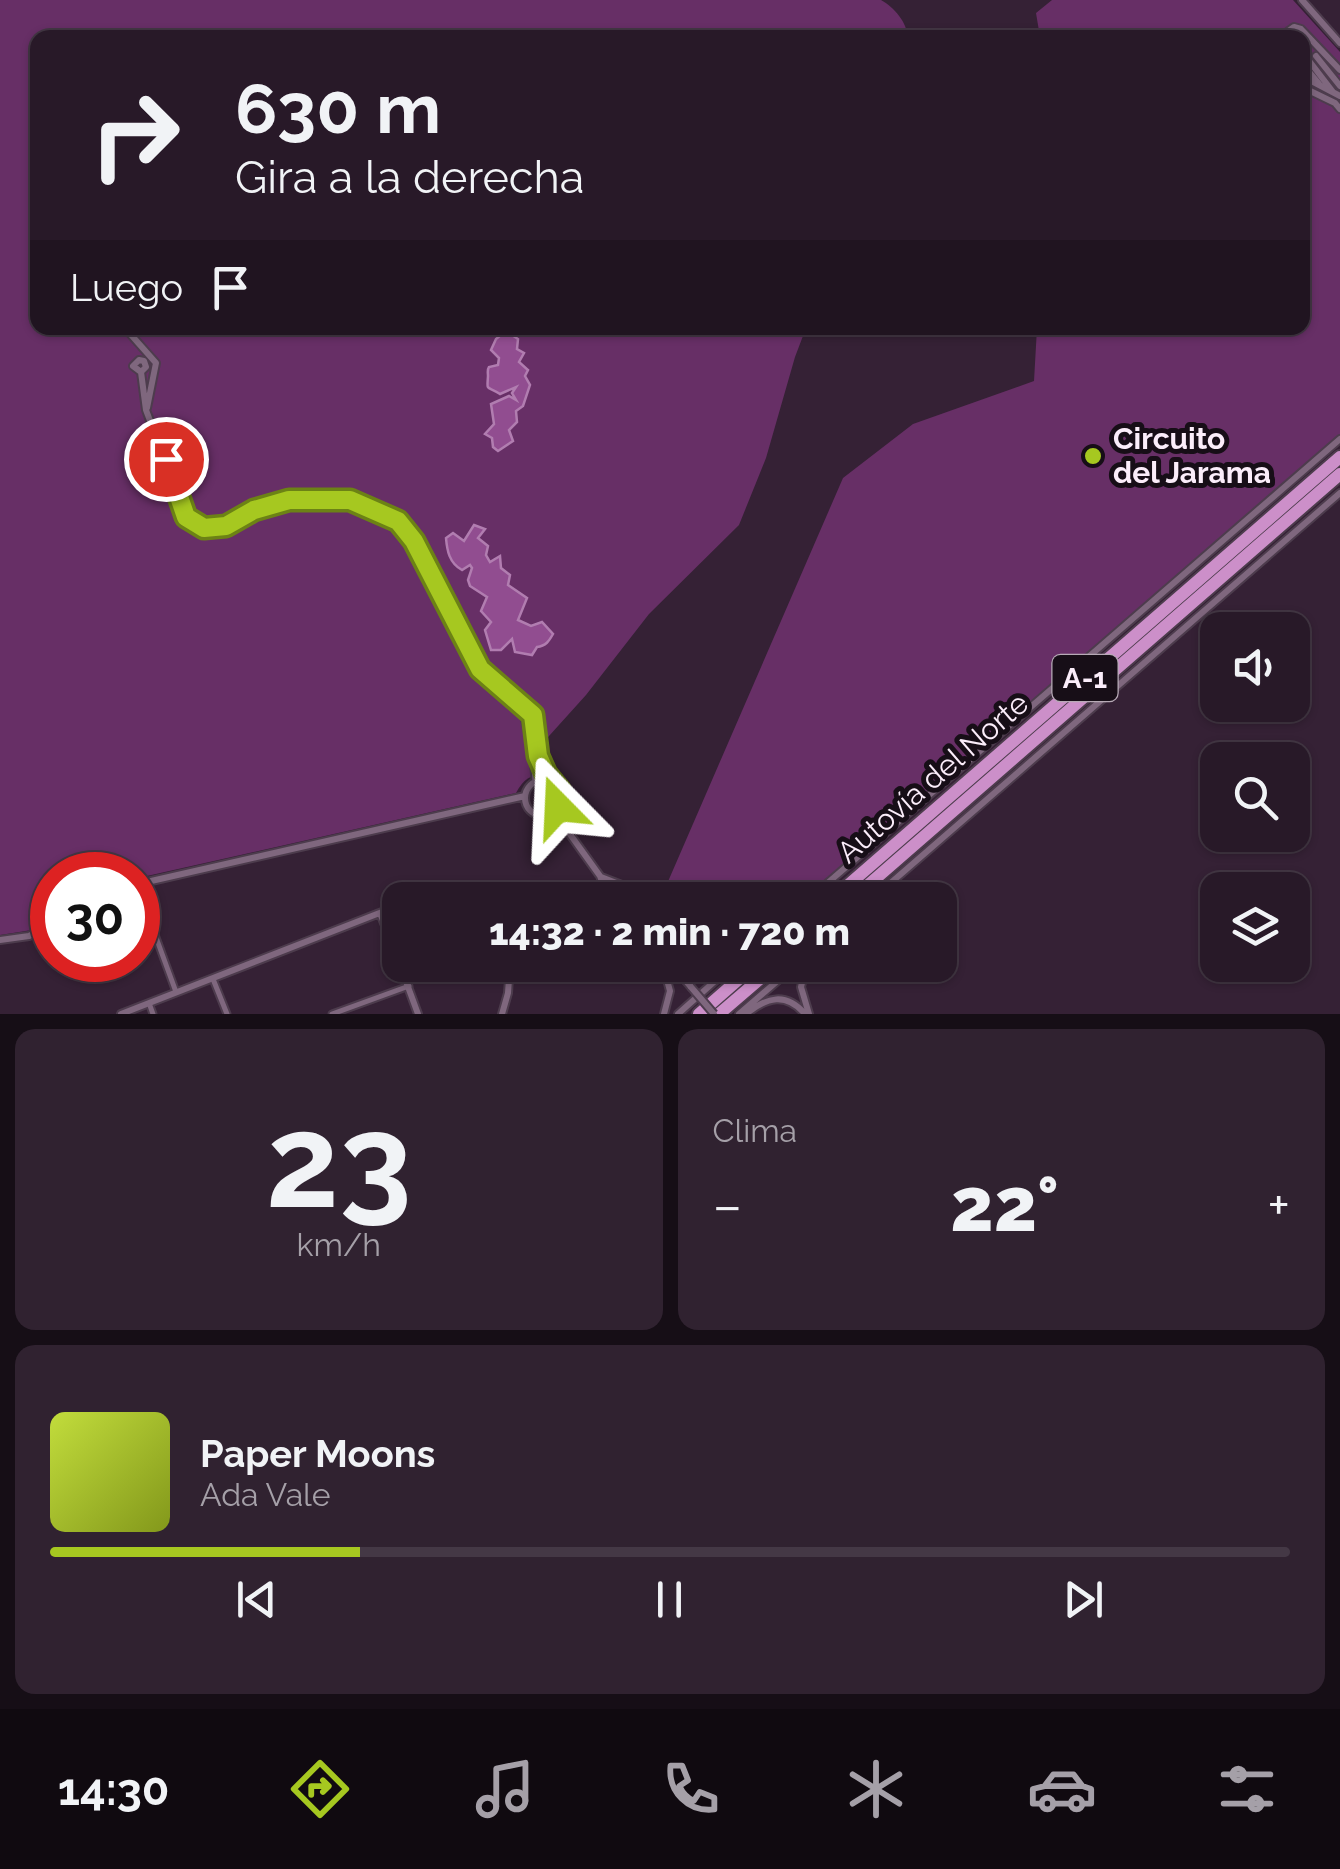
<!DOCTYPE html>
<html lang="es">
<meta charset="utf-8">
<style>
:root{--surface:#281928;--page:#302230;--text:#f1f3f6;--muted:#a5a0a8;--line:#443845;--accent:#a6c820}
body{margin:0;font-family:Raleway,sans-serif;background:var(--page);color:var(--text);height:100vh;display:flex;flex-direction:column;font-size:38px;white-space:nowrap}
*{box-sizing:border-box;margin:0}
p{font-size:32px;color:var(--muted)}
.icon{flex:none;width:55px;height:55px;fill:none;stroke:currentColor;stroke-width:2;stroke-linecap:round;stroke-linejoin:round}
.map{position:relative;height:1014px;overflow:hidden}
.side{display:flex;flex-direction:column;gap:15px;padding:15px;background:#160e16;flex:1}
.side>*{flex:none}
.hud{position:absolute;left:30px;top:30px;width:1280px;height:305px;border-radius:20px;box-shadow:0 2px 8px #0004,0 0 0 2px var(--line);background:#281928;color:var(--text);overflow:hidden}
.fabs{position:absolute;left:1200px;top:612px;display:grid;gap:20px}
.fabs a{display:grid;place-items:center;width:110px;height:110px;border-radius:20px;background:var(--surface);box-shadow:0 2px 8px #0004,0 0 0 2px var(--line);font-size:50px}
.speed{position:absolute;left:30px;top:852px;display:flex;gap:20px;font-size:50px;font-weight:700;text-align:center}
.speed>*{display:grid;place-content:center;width:130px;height:130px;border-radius:50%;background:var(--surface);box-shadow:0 2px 8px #0004,0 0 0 2px var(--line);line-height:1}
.speed .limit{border:15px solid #d22;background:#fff;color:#111}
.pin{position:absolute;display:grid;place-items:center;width:85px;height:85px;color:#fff;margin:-42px;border:5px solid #fff;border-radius:50%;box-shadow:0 2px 10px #0007}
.me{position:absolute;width:110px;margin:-55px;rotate:339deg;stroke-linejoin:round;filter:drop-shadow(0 0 8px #0008)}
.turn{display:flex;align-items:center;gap:35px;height:210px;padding:0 40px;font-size:45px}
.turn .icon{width:130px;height:130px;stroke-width:2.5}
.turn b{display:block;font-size:70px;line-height:85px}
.then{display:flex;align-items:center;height:95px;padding:0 40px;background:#0003;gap:20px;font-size:38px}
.big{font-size:75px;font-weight:800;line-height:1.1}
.side .card{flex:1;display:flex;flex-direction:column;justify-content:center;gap:15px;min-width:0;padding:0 35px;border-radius:20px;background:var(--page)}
.side .dial{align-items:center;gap:0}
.dial b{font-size:130px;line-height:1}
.song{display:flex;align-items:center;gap:30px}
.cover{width:120px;height:120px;border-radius:15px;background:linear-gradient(135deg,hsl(70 70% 55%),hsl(70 70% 35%))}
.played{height:10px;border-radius:5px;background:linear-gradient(90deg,var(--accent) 25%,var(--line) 25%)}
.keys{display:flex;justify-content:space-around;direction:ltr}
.heat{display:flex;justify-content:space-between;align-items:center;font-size:55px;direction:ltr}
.side .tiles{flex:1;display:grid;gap:15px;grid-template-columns:1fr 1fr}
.card:last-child{grid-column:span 2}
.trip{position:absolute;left:382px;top:882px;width:575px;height:100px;border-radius:20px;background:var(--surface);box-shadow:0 2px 8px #0004,0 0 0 2px var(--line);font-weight:800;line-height:100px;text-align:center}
.tabs{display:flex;height:160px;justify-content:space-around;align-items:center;background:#100a10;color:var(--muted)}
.tabs .icon{width:70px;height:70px}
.tabs .on{color:var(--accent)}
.tabs b{font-size:45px;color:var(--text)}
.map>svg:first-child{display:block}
.green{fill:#672f66}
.water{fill:#914d90;stroke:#b17db0;stroke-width:2.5}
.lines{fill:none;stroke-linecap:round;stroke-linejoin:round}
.pedestrian-casing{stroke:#4d3c4d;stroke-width:9}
.minor-casing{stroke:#4d3c4d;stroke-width:10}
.motorway-casing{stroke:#4d3c4d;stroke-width:16}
.pedestrian{stroke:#7f677e;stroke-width:5}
.minor{stroke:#7f677e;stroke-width:6}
.motorway{stroke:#cc8fc9;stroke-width:12}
.minor-bridge-casing{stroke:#4d3c4d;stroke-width:10;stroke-linecap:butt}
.minor-bridge{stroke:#7f677e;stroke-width:6}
.route-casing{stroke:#6c8215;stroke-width:25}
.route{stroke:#a6c820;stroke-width:18}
.poi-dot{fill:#a6c820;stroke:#170e17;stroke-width:4}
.labels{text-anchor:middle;stroke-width:10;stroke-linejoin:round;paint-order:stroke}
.shield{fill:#170e17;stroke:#b7aab6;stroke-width:2.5}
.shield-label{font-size:28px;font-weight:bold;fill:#fbedfa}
.poi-label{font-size:30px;font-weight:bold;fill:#fbedfa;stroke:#170e17;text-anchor:start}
.street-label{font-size:30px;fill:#fbedfa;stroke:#170e17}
</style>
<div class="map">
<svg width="1340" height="1014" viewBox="0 0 1340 1014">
<rect width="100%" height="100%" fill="#352135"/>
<path class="green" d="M0,0H881C894,7 907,22 908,38H38V328H806L795,357L766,458L739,525L649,614L586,695L540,746L552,775C534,773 525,776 516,793L138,878V875H52V918L32,930L0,935Z
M1052,0H1293L1340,52V434L805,900H660L843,478L913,424L1034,381L1037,328H1302V38L1040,37L1036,13Z"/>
<path class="water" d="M506,331L518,339L517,349L524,353L519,362L528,370L525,376L530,385L523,406L516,411L517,422L509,430L513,441L498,451L493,447L492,438L485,434L494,424L491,404L509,396L516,400L512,393L516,387L500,394C486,385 487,392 488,376C488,373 487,370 489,367L498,365L499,358L491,350L496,339Z
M474,525L485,529L478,538L488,546L486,555L490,562L500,556L501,568L510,575L508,585L527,598L518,620L531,626L542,622L553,634C549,641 546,646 537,647L532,655L515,652L512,639L501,650H491L485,630L491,622L481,611L487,597L470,586L468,580L472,568L470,565L462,570C449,563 447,550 446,538L453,533L464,541Z"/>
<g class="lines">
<g class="pedestrian-casing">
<path id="pedestrian" d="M146,910L176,992
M213,979L227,1014
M149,1003L153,1014
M332,1014L409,986"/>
</g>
<g class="minor-casing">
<path id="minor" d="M1302,0L1340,43
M1279,38L1294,27L1301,29L1340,70
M1316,56L1340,86
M1310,62L1333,92
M1304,66L1319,84
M1302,76L1340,96
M1302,87L1335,103L1340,109
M125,328L156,363L147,408
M141,372L133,366L139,360L144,361L146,367L141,372L146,410L186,517L204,528L226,526L254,510L289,500L350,501L398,521L415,541L448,603L471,657L480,669L520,703
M525 798a18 18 0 1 1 36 0a18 18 0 1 1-36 0Z
M535,783C537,773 525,714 520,703L535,719L538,755L552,783
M554,812L600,876L606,893
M601,877L632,889L639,900
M138,884L525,796
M416,900L436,896L456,900
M603,900L610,889L621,886
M808,900L1340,439
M871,900L1340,493
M380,913L400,964
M0,940L29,936L52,924
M400,965L418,1014
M663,965L670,991L664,1014
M672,965L691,987
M687,965L706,969L721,965
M806,965L801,987L809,1014
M121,1014L400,905
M502,1014L508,993L510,965
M678,1014L733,965
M739,1014L796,965
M746,1014C767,997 786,992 805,1014"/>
</g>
<g class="motorway-casing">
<path id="motorway" d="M831,900L1340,457
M851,900L1340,474
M699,1014L755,965
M719,1014L776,965"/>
</g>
<use href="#pedestrian" class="pedestrian"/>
<use href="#minor" class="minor"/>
<use href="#motorway" class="motorway"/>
<g class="minor-bridge-casing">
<path id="minor-bridge" d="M691,987L714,1014"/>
</g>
<use href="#minor-bridge" class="minor-bridge"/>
</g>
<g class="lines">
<g class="route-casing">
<path id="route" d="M166,459L186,517L204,528L226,526L254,510L289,500H350L398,521L414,541L480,669L533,715L538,756L546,774L560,791L558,807"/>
</g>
<use href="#route" class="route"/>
</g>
<circle class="poi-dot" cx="1093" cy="456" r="10"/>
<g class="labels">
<rect class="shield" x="1052.5" y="655" width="65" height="46" rx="8"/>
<g class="shield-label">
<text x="1085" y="688">A-1</text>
</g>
<g class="poi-label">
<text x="1113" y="449">Circuito<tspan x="1113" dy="34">del Jarama</tspan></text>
</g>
<g class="street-label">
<text transform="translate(933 778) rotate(-41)" y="10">Autovía del Norte</text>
</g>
</g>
</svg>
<div class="fabs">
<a><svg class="icon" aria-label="sound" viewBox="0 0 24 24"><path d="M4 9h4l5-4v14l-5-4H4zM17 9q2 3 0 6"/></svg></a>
<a><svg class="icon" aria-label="search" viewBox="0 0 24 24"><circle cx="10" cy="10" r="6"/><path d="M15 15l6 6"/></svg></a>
<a><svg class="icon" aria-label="layers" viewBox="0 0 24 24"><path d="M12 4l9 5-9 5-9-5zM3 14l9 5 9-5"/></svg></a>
</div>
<div class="speed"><div class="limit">30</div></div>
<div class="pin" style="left:166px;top:459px;background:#d93025"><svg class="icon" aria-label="arrive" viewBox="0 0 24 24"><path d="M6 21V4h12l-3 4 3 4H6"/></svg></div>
<svg class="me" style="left:558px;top:807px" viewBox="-20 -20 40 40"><path d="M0-17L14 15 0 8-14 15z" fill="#a6c820" stroke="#fff" stroke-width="4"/></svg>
<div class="trip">14:32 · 2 min · 720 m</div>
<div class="hud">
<div class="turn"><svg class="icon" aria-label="right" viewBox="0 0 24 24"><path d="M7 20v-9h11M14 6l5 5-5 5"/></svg><div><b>630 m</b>Gira a la derecha</div></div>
<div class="then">Luego<svg class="icon" aria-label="arrive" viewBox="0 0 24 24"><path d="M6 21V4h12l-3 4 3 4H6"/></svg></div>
</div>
</div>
<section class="side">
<div class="tiles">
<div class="card dial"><b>23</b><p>km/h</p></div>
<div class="card"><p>Clima</p>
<div class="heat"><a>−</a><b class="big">22°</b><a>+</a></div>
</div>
<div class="card">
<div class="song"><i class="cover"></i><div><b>Paper Moons</b><p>Ada Vale</p></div></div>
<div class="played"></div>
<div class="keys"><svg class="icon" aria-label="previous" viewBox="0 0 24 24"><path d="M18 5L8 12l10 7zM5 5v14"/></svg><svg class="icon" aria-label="pause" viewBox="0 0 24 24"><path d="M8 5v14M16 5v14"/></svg><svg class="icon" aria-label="next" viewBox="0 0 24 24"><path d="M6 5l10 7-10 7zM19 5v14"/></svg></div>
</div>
</div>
</section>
<nav class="tabs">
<b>14:30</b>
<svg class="icon on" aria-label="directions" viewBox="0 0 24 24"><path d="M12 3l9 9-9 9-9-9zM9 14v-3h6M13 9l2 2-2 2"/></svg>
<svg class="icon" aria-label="music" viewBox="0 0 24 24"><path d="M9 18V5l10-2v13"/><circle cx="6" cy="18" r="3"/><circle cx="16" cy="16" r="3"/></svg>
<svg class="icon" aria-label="phone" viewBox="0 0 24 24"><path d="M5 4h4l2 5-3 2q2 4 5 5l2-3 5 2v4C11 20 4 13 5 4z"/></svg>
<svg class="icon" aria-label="climate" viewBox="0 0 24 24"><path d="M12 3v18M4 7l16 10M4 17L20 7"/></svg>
<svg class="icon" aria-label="car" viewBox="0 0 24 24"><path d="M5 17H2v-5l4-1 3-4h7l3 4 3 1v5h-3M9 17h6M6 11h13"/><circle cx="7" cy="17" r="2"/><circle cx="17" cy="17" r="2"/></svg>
<svg class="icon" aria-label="filters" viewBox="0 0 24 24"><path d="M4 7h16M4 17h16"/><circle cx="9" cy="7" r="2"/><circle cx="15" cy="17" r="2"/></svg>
</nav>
